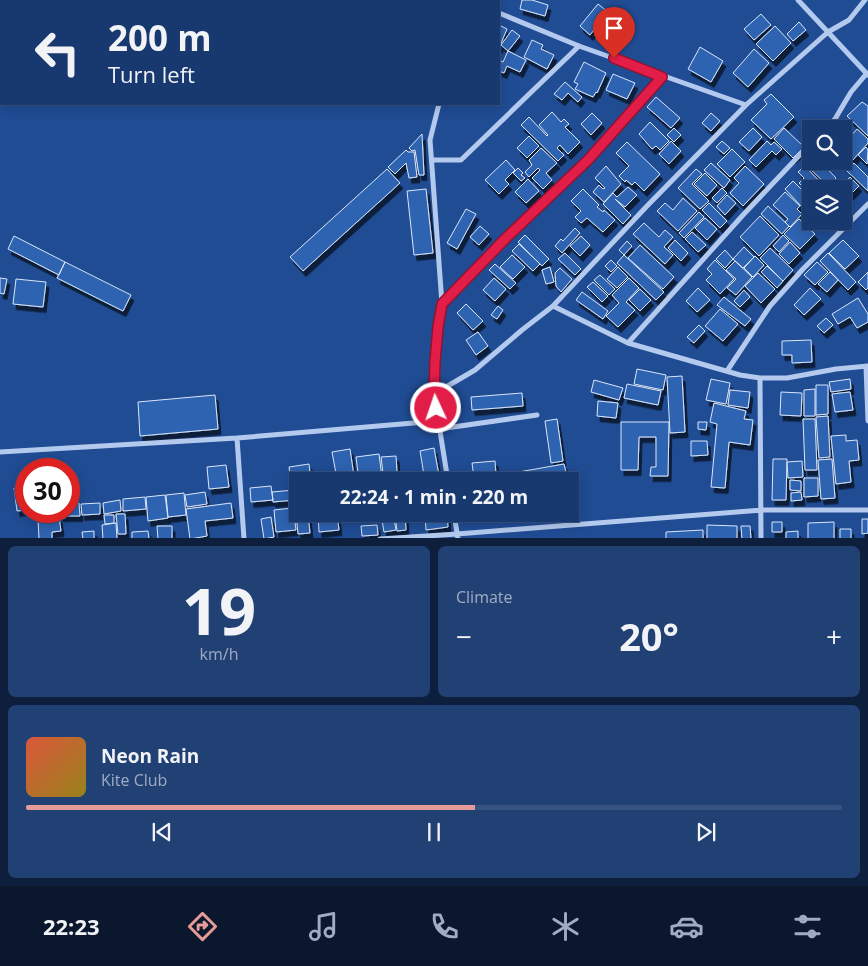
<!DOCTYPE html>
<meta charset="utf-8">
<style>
:root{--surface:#18396f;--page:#214074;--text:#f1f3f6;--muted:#9facc3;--line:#365382;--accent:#e69b98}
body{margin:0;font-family:"Open Sans",sans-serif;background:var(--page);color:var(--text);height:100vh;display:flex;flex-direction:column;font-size:19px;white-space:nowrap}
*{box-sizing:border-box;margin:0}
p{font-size:16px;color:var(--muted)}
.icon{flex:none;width:28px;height:28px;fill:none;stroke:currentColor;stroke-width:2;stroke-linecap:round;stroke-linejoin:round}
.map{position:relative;height:538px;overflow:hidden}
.panel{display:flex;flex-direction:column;gap:8px;padding:8px;background:#0d1f3d;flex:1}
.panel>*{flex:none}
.hud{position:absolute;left:0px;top:0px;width:500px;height:105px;box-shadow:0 2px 12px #0003,0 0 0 1px var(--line);background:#18396f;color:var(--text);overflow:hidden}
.fabs{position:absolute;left:802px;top:120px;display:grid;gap:10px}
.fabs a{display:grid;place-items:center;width:50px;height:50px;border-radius:0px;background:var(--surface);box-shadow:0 2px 12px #0003,0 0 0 1px var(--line);font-size:25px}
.speed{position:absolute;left:15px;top:458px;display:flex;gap:10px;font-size:25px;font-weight:700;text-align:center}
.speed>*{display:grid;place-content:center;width:65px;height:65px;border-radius:50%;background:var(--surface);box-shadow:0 2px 12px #0003,0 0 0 1px var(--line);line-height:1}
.speed .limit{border:8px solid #d22;background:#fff;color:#111}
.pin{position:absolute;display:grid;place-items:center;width:42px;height:42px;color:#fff;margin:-51px -21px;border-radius:50% 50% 50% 0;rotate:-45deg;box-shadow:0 0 5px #0007}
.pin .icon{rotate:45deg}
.me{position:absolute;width:55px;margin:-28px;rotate:357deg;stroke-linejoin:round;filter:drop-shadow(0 0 4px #0008)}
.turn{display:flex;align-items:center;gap:18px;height:105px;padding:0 25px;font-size:22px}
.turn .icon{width:65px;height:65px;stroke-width:2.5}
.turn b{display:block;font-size:35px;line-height:42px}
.big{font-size:38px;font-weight:700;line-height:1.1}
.panel .widget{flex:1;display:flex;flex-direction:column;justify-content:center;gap:8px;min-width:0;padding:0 18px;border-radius:8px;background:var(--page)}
.panel .dial{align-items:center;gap:0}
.dial b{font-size:65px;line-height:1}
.song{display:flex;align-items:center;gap:15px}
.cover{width:60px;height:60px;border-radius:8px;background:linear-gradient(135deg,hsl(10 70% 55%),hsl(50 70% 35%))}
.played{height:5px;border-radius:2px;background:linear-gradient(90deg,var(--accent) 55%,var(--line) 55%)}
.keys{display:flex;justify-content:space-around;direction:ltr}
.heat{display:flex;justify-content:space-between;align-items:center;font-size:28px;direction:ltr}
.panel .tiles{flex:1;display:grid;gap:8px;grid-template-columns:1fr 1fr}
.widget:last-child{grid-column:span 2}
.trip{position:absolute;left:289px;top:472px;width:290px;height:50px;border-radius:0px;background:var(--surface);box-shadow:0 2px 12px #0003,0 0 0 1px var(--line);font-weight:700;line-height:50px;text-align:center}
.tab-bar{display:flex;height:80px;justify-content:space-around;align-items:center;background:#0a172c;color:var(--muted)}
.tab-bar .icon{width:35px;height:35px}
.tab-bar .active{color:var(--accent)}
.tab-bar b{font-size:22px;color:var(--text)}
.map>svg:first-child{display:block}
.building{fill:#2f63b1;stroke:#d9e6fa;filter:url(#shadow)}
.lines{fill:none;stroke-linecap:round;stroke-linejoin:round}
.minor{stroke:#b3caee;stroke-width:5}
.route-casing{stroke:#92132f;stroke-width:12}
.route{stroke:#e11d48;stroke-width:9}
</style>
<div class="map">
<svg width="868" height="539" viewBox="0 0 868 539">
<defs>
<filter id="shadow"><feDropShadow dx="3" dy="5.5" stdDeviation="0" flood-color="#0009"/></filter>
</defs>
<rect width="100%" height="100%" fill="#204c94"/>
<path class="building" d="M522,0H532L548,5L545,16L520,9Z
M598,4L608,12L590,35L580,26Z
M761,14L771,25L754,40L744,29Z
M799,22L806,30L793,41L787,34Z
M499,25L507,29L499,48Z
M775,26L791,43L773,61L756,44Z
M512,30L520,36L508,51L501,45Z
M532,40L543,45L541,49L554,55L547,69L524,57Z
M700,47L723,61L711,82L688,69Z
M754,49L769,63L748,87L733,73Z
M508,51L526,60L520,72L507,66L504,73L499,71V60L503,62Z
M584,62L606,73L597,93L596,92L593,97L575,89L578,84L574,82Z
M613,74L635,83L627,99L606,90Z
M565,82L582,97L578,102L568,93L562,100L554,94Z
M771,94L794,117L771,139L751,120L767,104L764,100Z
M656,97L680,118L671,128L647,107Z
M862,102L868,106V136L847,116Z
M552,112L561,122L564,119L569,124L565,127L580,142L568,154L560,145L557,148L564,155L558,161L521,125L529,117L547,136L548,135L539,125Z
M592,113L602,123L591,135L581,124Z
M711,113L720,121L711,131L702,123Z
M650,122L669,141L660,150L656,146L652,149L639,134Z
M674,128L681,135L674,142L667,135Z
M753,128L762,137L749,151L739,142Z
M784,128L804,147L793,158L774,139Z
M857,129L868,139V143L852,161L844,153V149L851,141L849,138Z
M422,134L424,175H419L415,150L412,151L409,148Z
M529,136L539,146L527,158L517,148Z
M671,141L681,151L669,164L659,154Z
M722,141L730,148L724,154L716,147Z
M767,141L771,145L774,142L782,149L776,155L772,151L756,167L749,160Z
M627,142L660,174L644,191L635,182L632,185L626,180L625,182L619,176L629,166L616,153Z
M866,147L868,150L867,164L858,155Z
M541,148L557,163L546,173L552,180L543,189L532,178L540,170L538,168L529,177L525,172L532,165L529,160Z
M732,149L745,162L730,177L717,164Z
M406,150L408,152H414L417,177L409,178L406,163L395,174L388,167Z
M506,160L515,170L505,180L509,184L499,194L485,180Z
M811,161H820L836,178L828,186L807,166Z
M711,163L730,180L724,188L704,170Z
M854,163L868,177V191L847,171Z
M606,166L621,184L604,202L593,192L599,185L603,189L605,188L595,178Z
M745,166L764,184L743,206L730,193L739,183L734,178Z
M805,166L821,183L815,189H811L810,194L799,183L804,178L798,172Z
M518,168L523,173L521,175L525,178L521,181L513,173Z
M387,169L400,183L303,271L290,257Z
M696,169L702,174L692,184L709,201L700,209L678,188Z
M705,173L717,185L707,196L694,184Z
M850,177L859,186L848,197L844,193V189H840Z
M528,179L539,191L526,203L515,192Z
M793,181L809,197L801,206L785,189Z
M628,187L637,195L625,207L615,199L631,215L623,224L603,204L613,193L617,197Z
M722,188L727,193L717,203L712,198Z
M426,189L433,253L414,255L407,191Z
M583,189L599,205L597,207L603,212L604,210L615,220L603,232L587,218L581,223L575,217L581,211L571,201Z
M785,192L800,206L797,209L802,214L790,227L785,222L788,219L773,205Z
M727,195L736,203L725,215L717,206Z
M811,196V217L801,207Z
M683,198L697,211L678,231L657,211L665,203L673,210Z
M709,203L727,221L720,228L702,210Z
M768,206L789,226L782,234L761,214Z
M466,209L476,214L457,249L447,243Z
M699,212L704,217L684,238L679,233Z
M760,216L779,235L759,256L740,237Z
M705,218L717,229L707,240L695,228Z
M799,219L815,234L800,249L784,234Z
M644,223L659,237L665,230L673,237L664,247L673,255L665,264L633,234Z
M480,226L489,234L479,245L470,237Z
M575,228L580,233L562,253L555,246L561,239L563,241Z
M692,232L706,245L698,252L685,239Z
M525,235L549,259L542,266L518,242Z
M783,235L789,241L779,252L773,246Z
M14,236L65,262L59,275L8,249Z
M581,236L590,245L580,256L570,246Z
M675,240L688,253L681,261L668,248Z
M843,240L859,256L845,269L829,253Z
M627,241L632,246L624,255L619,250Z
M790,242L800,253L789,264L779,254Z
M519,244L540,264L533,271L512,251Z
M640,245L674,277L663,289L628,258Z
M744,247L754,257L743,268L733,259Z
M770,248L793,270L783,281L760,258Z
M725,250L733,259L725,268L716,259Z
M565,253L581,269L575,275L558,259Z
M828,253L856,282L848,290L820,261Z
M512,255L525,267L513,279L500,267Z
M624,255L664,292L656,300L617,263Z
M755,256L764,265L753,277L744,268Z
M611,260L617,266L611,272L605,266Z
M715,260L734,279L720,294L706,280L712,274L707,269Z
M735,261L752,277L736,295L727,288L736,279L726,270Z
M65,262L131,295L123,311L57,278Z
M817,262L828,272L815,285L804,275Z
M495,264L516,283L510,289L489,270Z
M767,266L783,281L777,288L761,272Z
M550,267L554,282L546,284L542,270Z
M618,267L628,277L617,288L607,279Z
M560,268L572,279L561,292L556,286L555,273Z
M830,272L838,280L827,292L818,284Z
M868,272V288L866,290L858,282Z
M758,273L775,289L761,303L745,286Z
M600,275L615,289L609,295L594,280Z
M0,278L7,279L4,294L0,293Z
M494,278L506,289L495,301L483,290Z
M629,278L639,288L626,302L635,310L618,327L606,316L619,303L612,295Z
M16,279L46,282L43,307L13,304Z
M593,282L608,296L602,302L587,287Z
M698,288L710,300L697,312L686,301Z
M810,288L821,299L804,315L794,305Z
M640,289L651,300L640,311L629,300Z
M744,290L750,297L740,307L734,301Z
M582,292L608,311L603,319L576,300Z
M724,297L751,319L745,326L717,305Z
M858,298L868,314V322L857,328L850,317L838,324L832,314Z
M466,304L483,321L473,330L457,313Z
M498,306L503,310L497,319L491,315Z
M720,309L738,324L723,341L705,326Z
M826,318L833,325L824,333L817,326Z
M699,325L705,331L694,343L687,337Z
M478,332L488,346L476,355L466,340Z
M811,340L812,362L792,363V355H782V341Z
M637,369L666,375L663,390L634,384Z
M682,376L685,432L670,433L667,377Z
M711,379L730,383L726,404L706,400Z
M850,379L851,389L831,392L829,382Z
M594,380L623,388L619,400L591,392Z
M627,384L661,391L658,405L624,398Z
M816,385H828V414L816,415Z
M815,389V416H804V390Z
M730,390L750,392L748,408L728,405Z
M781,392L802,393L801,416L780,415Z
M850,392L853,410L835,412L832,394Z
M522,393L523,406L472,410L471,397Z
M215,395L218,429L140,436L138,402Z
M598,401L618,403L616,418L597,416Z
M714,403L746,411L744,419L753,420L750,445L729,442L725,488L711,487L717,424L710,422Z
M828,416L830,457L819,458L816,417Z
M557,419L563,461L551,463L545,421Z
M803,419H815L817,470H805Z
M621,422H669L668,476H650L651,467H656V437H639L638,470H621Z
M698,422H707L706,430L698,429Z
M846,435V441L857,440L859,460L849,461L851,482L836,484L831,436Z
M691,441H707L708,455L691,456Z
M434,448L440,481H425L420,451Z
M350,449L354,476L337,479L332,452Z
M379,454L382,478L359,481L356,457Z
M396,456L397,472L383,473L381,457Z
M773,459H787L786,500H772Z
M832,459L835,498L821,499L818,460Z
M495,461L496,475L474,478L472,463Z
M802,461L803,477L788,478L787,462Z
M309,464L311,481H298V488L292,489L289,467Z
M564,464L568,481H555V478L536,481H515L513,473Z
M226,465L229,487L209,489L207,467Z
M512,474L514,481H500L499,477Z
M421,476V481H381V480Z
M804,478H818V496L804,497Z
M790,480L801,481V491L790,490Z
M271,486L273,500L251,502L250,488Z
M26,487V510L17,511L14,488Z
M294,490H298V514H308L310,533L298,534L295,500L273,502L272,492Z
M205,492L207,504L187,507L185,495Z
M801,492L802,500L791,501V493Z
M184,493L186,515L168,517L166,495Z
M165,495L168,518L148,521L146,497Z
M145,497L146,509L123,511V499Z
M120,500L121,511L104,514L103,503Z
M69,503H79L80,516H60V511H69Z
M100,503V514L82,515L81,504Z
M231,503L233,518L205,521L207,536L190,539L186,509Z
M293,508L296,530L276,532L274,510Z
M39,511H57L58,517L39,518Z
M116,514H125L126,534H118Z
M318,514H337L339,530L319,532Z
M381,514H393L396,530L384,532Z
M395,514H405L406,530L397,531Z
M425,514H447L448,527L426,530Z
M104,515H114V523L105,524Z
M59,517L61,531L52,532V539H39L38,519Z
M271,517L274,537L264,539L261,519Z
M862,519H868V533L862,534Z
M772,522H782V532H772Z
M834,522V539H808V523Z
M116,523L117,539H103L102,525Z
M377,525L378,535L362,536L361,526Z
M707,525L737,526V539H707Z
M157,526H172V539H158Z
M741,526H750L751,539H742Z
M840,529H851V539H840Z
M703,530V539H666V532Z
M94,531V539H83L82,532Z
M148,531L149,539H132V532Z
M798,531V539H786V532Z"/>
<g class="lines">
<path class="minor" d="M469,0L471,1
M798,0L868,75
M499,13L579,46L746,105
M439,104L430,140L442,304L438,327L434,394L448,481
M825,129L835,119L851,92L867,73
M432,160H461L579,46
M442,304L506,237L588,160L662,77
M553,306L647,206L746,105L828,32L849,20L865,0
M628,343L743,215L811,143
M866,366L868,421
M727,371L770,306L803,269L868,204
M760,378L761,539
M434,394L475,370L522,330L553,306L628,343L740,375L760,378H787L836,369L868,366
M439,429L537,415
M237,438L244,539
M0,452L237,438L437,421
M454,514L458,539
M380,539L457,534L762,510H868"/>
</g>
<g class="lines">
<g class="route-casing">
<path id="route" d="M436,408L434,394L435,362L438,327L442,304L506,238L588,160L662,77L614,58"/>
</g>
<use href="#route" class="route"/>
</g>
</svg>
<div class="fabs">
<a><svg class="icon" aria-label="search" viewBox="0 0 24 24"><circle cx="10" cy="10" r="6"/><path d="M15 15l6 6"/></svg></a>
<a><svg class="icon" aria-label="layers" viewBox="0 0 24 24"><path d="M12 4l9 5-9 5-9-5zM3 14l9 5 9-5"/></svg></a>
</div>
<div class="speed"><div class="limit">30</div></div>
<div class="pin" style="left:614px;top:58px;background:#d93025"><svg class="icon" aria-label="arrive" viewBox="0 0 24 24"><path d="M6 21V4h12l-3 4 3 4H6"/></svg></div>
<svg class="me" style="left:436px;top:408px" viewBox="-20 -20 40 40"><circle r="17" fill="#e11d48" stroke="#fff" stroke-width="3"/><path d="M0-11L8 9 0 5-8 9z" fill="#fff"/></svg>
<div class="trip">22:24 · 1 min · 220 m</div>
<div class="hud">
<div class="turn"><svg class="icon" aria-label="left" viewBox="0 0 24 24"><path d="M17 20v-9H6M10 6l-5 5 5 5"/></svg><div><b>200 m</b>Turn left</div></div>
</div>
</div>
<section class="panel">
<div class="tiles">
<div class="widget dial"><b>19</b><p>km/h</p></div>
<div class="widget"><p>Climate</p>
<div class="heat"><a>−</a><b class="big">20°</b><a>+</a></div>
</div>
<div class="widget">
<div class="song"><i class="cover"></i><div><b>Neon Rain</b><p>Kite Club</p></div></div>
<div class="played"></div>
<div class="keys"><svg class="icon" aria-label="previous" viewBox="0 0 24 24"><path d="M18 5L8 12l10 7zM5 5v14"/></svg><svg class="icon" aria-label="pause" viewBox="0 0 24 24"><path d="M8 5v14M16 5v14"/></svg><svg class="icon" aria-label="next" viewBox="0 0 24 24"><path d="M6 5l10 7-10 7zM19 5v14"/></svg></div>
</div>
</div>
</section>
<nav class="tab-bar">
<b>22:23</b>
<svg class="icon active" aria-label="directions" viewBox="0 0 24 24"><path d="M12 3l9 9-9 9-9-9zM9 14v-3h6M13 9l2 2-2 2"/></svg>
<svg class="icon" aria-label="music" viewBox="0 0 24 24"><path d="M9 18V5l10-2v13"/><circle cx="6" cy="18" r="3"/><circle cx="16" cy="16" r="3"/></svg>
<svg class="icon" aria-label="phone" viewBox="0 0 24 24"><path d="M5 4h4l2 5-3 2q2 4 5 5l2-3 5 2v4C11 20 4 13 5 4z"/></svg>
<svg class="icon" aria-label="climate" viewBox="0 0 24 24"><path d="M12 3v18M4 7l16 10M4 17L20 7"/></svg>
<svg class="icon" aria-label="car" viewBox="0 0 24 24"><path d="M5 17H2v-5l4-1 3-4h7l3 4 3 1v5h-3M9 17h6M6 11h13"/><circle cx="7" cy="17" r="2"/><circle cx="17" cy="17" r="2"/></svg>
<svg class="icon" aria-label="filters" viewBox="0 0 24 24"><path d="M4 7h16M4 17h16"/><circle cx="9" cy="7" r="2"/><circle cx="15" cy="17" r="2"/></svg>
</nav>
